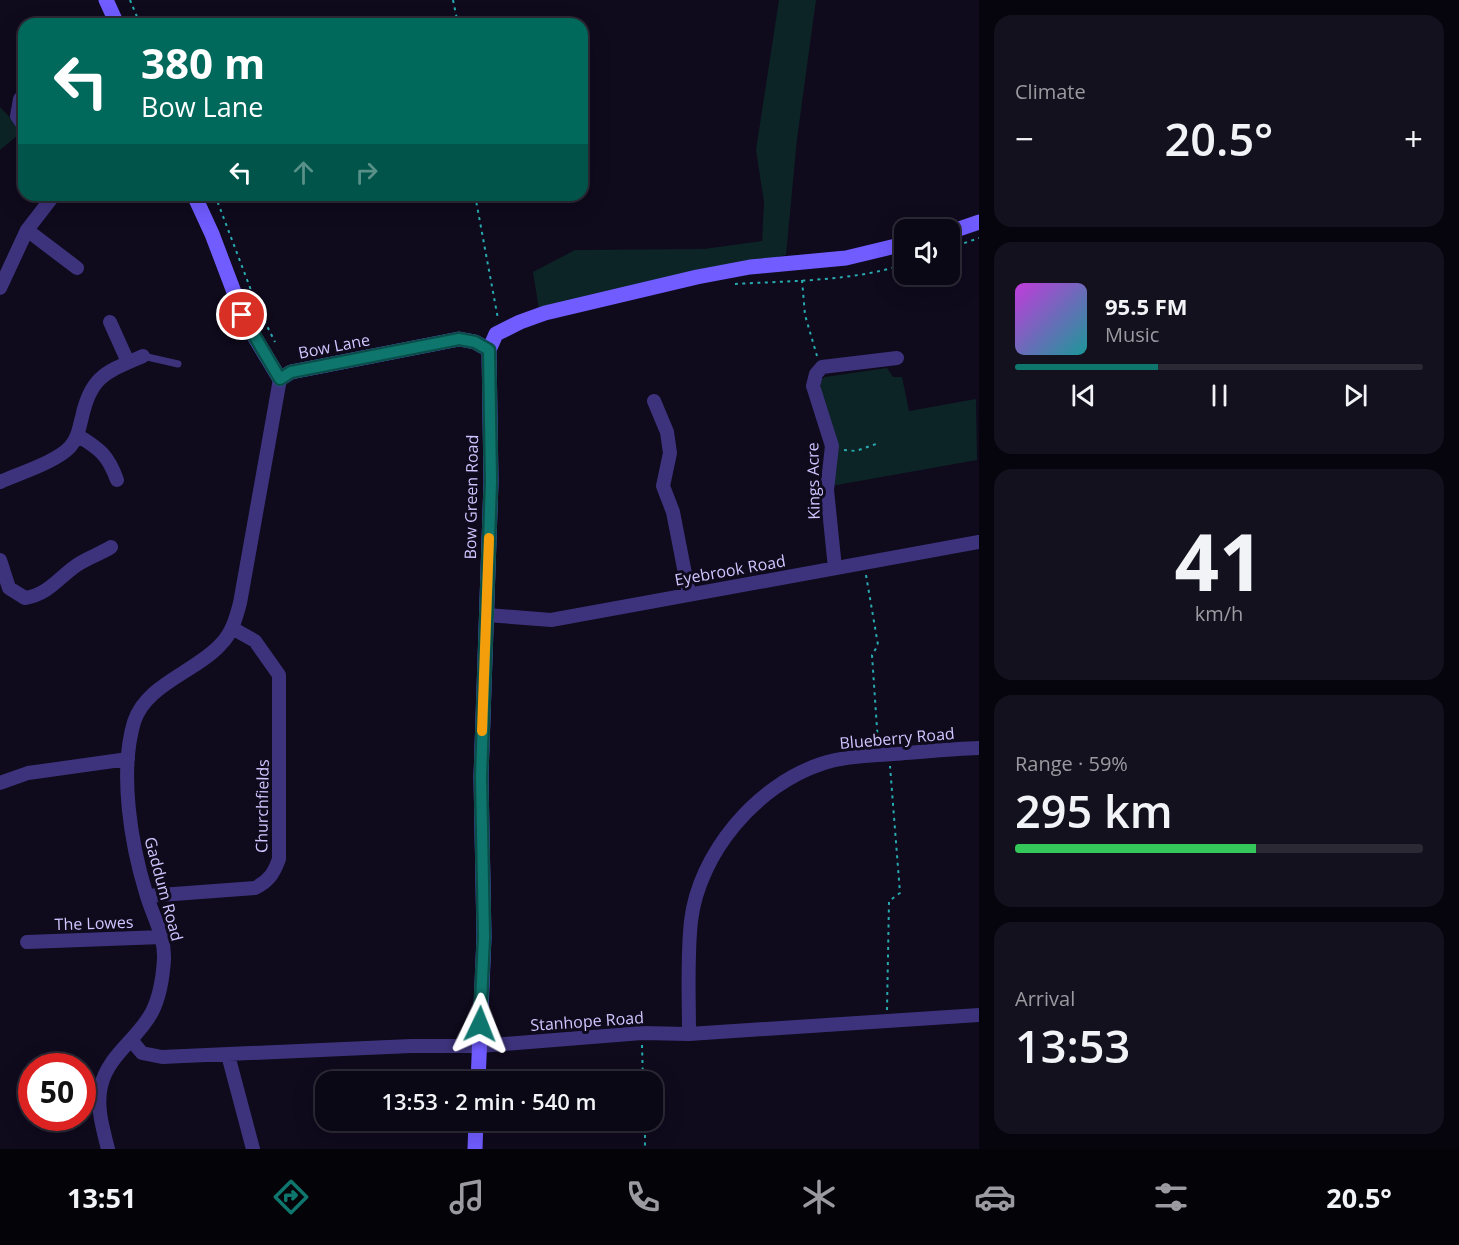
<!DOCTYPE html>
<meta charset="utf-8">
<style>
:root{--surface:#0b0815;--page:#14111e;--text:#f1f3f6;--muted:#9a9aa0;--line:#2b2934;--accent:#0f766e}
body{margin:0;font-family:"Open Sans",sans-serif;background:var(--page);color:var(--text);height:100vh;display:flex;flex-direction:column;font-size:22px;white-space:nowrap}
*{box-sizing:border-box;margin:0}
p{font-size:20px;color:var(--muted)}
.icon{flex:none;width:33px;height:33px;fill:none;stroke:currentColor;stroke-width:2;stroke-linecap:round;stroke-linejoin:round}
.map{position:relative;flex:1;overflow:hidden}
.panel{display:flex;flex-direction:column;gap:15px;padding:15px;background:#06040c;width:480px}
.panel>*{flex:none}
.top-card{position:absolute;left:18px;top:18px;width:570px;height:183px;border-radius:18px;box-shadow:0 6px 24px #0002,0 0 0 2px var(--line);background:#00695c;color:#fff;overflow:hidden}
.controls{position:absolute;left:894px;top:219px;display:grid;gap:12px}
.controls a{display:grid;place-items:center;width:66px;height:66px;border-radius:12px;background:var(--surface);box-shadow:0 6px 24px #0002,0 0 0 2px var(--line);font-size:30px}
.speed{position:absolute;left:18px;top:1053px;display:flex;gap:12px;font-size:30px;font-weight:700;text-align:center}
.speed>*{display:grid;place-content:center;width:78px;height:78px;border-radius:50%;background:var(--surface);box-shadow:0 6px 24px #0002,0 0 0 2px var(--line);line-height:1}
.speed .limit{border:9px solid #d22;background:#fff;color:#111}
.pin{position:absolute;display:grid;place-items:center;width:51px;height:51px;color:#fff;margin:-26px;border:3px solid #fff;border-radius:50%;box-shadow:0 2px 6px #0007}
.me{position:absolute;width:66px;margin:-33px;rotate:2deg;stroke-linejoin:round;filter:drop-shadow(0 0 4px #0008)}
.turn{display:flex;align-items:center;gap:21px;height:126px;padding:0 24px;font-size:27px}
.turn .icon{width:78px;height:78px;stroke-width:2.5}
.turn b{display:block;font-size:42px;line-height:51px}
.lanes{display:flex;align-items:center;height:57px;padding:0 24px;background:#0003;justify-content:center;gap:30px;direction:ltr}
.lanes .off{opacity:.35}
.big{font-size:45px;font-weight:600;line-height:1.1}
.panel .widget{flex:1;display:flex;flex-direction:column;justify-content:center;gap:9px;min-width:0;padding:0 21px;border-radius:18px;background:var(--page)}
.panel .dial{align-items:center;gap:0}
.dial b{font-size:78px;line-height:1}
.song{display:flex;align-items:center;gap:18px}
.cover{width:72px;height:72px;border-radius:9px;background:linear-gradient(135deg,hsl(290 70% 55%),hsl(180 70% 35%))}
.played{height:6px;border-radius:3px;background:linear-gradient(90deg,var(--accent) 35%,var(--line) 35%)}
.keys{display:flex;justify-content:space-around;direction:ltr}
.heat{display:flex;justify-content:space-between;align-items:center;font-size:33px;direction:ltr}
.charge{height:9px;border-radius:4px;background:linear-gradient(90deg,#34c759 59%,var(--line) 0)}
.trip{position:absolute;left:315px;top:1071px;width:348px;height:60px;border-radius:18px;background:var(--surface);box-shadow:0 6px 24px #0002,0 0 0 2px var(--line);font-weight:600;line-height:60px;text-align:center}
.tab-bar{display:flex;height:96px;justify-content:space-around;align-items:center;background:#040308;color:var(--muted)}
.tab-bar .icon{width:42px;height:42px}
.tab-bar .active{color:var(--accent)}
.tab-bar b{font-size:27px;color:var(--text)}
main{display:flex;flex:1;min-height:0}
.map>svg:first-child{display:block}
.green{fill:#0d2426}
.lines{fill:none;stroke-linecap:round;stroke-linejoin:round}
.path{stroke:#28abb0;stroke-width:2;stroke-dasharray:3 4.5;stroke-linecap:butt}
.lane{stroke:#3d337d;stroke-width:7}
.street{stroke:#3d337d;stroke-width:14}
.secondary{stroke:#705cff;stroke-width:15}
.route-casing{stroke:#0a4d48;stroke-width:15}
.route{stroke:#0f766e;stroke-width:10}
.slow{stroke:#f59e0b;stroke-width:10}
.labels{text-anchor:middle;stroke-width:6;stroke-linejoin:round;paint-order:stroke}
.street-label{font-size:16px;fill:#d1c5ff;stroke:#0f0a1c}
</style>
<main>
<div class="map">
<svg width="979" height="1149" viewBox="0 0 979 1149">
<rect width="100%" height="100%" fill="#0f0a1c"/>
<path class="green" d="M779,0H816L797,139L786,255L539,309L533,272L575,250L704,249L762,241L764,202L756,150Z
M0,107L23,131L0,150Z
M887,368L893,377H902L909,411L976,399L977,460L831,486L820,380L825,377Z"/>
<g class="lines">
<path class="path" d="M130,0L140,24
M453,0L458,24
M215,195L257,306L275,342
M475,195L498,319
M950,248L979,238
M802,280L805,315L817,356
M735,284C786,281 858,281 904,264
M844,450L856,451L876,444
M866,575L878,645L872,655L878,743
M887,1010L889,901L900,893L890,766
M642,1045L643,1082
M645,1120V1149"/>
<path class="lane" d="M143,356L178,364"/>
<path class="street" d="M24,95L20,99L17,116L24,126
M27,230L77,268
M0,288L27,230L54,195
M110,322L128,362
M654,401L667,432L670,453L663,486L673,512L689,594
M77,435C100,449 108,455 117,480
M0,482C20,473 56,462 70,447C78,438 79,428 82,417C91,376 106,372 143,356
M0,560L9,588L25,598C49,594 58,578 77,565C87,558 100,554 111,547
M835,568L827,490L832,446L813,386L816,374L822,367L897,358
M487,615L551,620L979,542
M0,783L28,773L128,759
M147,896L255,888C269,881 274,873 279,859V675L255,641L232,628
M27,942L162,937
M689,1034C689,997 687,958 691,921C699,853 757,785 821,764C844,756 869,756 893,754C922,752 950,749 979,748
M131,1040L142,1053L162,1057L411,1046H479L642,1033L689,1034L979,1015
M228,1055L253,1149
M108,1149C103,1129 96,1107 101,1086C108,1055 138,1039 152,1012C160,996 163,976 164,959C165,935 152,915 146,893C131,844 119,773 134,722C146,684 196,672 221,644C232,633 236,618 240,603L280,379"/>
<path class="secondary" d="M106,0L117,24
M194,195L212,234L245,321L280,379L291,372L459,339L475,342L489,350
M950,232L979,222
M478,1082L484,937L481,777L491,482L489,350L496,334L520,322L545,313L697,277L750,267L846,258L904,244
M475,1149L476,1120"/>
</g>
<g class="lines">
<g class="route-casing">
<path id="route" d="M242,315L280,379L291,372L459,339L475,342L489,350L491,482L481,777L484,937L480,1024"/>
</g>
<use href="#route" class="route"/>
<path class="slow" d="M482,731L489,538"/>
</g>
<g class="labels">
<g class="street-label">
<text transform="translate(334 346) rotate(-11)" y="6">Bow Lane</text>
<text transform="translate(813 481) rotate(-91)" y="6">Kings Acre</text>
<text transform="translate(471 497) rotate(-89)" y="6">Bow Green Road</text>
<text transform="translate(730 570) rotate(-10)" y="6">Eyebrook Road</text>
<text transform="translate(897 738) rotate(-5)" y="6">Blueberry Road</text>
<text transform="translate(262 806) rotate(-89)" y="6">Churchfields</text>
<text transform="translate(164 889) rotate(75)" y="6">Gaddum Road</text>
<text transform="translate(94 923) rotate(-2)" y="6">The Lowes</text>
<text transform="translate(587 1021) rotate(-4)" y="6">Stanhope Road</text>
</g>
</g>
</svg>
<div class="controls">
<a><svg class="icon" aria-label="sound" viewBox="0 0 24 24"><path d="M4 9h4l5-4v14l-5-4H4zM17 9q2 3 0 6"/></svg></a>
</div>
<div class="speed"><div class="limit">50</div></div>
<div class="pin" style="left:242px;top:315px;background:#d93025"><svg class="icon" aria-label="arrive" viewBox="0 0 24 24"><path d="M6 21V4h12l-3 4 3 4H6"/></svg></div>
<svg class="me" style="left:480px;top:1024px" viewBox="-20 -20 40 40"><path d="M0-17L14 15 0 8-14 15z" fill="#0f766e" stroke="#fff" stroke-width="4"/></svg>
<div class="trip">13:53 · 2 min · 540 m</div>
<div class="top-card">
<div class="turn"><svg class="icon" aria-label="left" viewBox="0 0 24 24"><path d="M17 20v-9H6M10 6l-5 5 5 5"/></svg><div><b>380 m</b>Bow Lane</div></div>
<div class="lanes"><svg class="icon" aria-label="left" viewBox="0 0 24 24"><path d="M17 20v-9H6M10 6l-5 5 5 5"/></svg><svg class="icon off" aria-label="ahead" viewBox="0 0 24 24"><path d="M12 20V5M6 11l6-6 6 6"/></svg><svg class="icon off" aria-label="right" viewBox="0 0 24 24"><path d="M7 20v-9h11M14 6l5 5-5 5"/></svg></div>
</div>
</div>
<section class="panel">
<div class="widget"><p>Climate</p>
<div class="heat"><a>−</a><b class="big">20.5°</b><a>+</a></div>
</div>
<div class="widget">
<div class="song"><i class="cover"></i><div><b>95.5 FM</b><p>Music</p></div></div>
<div class="played"></div>
<div class="keys"><svg class="icon" aria-label="previous" viewBox="0 0 24 24"><path d="M18 5L8 12l10 7zM5 5v14"/></svg><svg class="icon" aria-label="pause" viewBox="0 0 24 24"><path d="M8 5v14M16 5v14"/></svg><svg class="icon" aria-label="next" viewBox="0 0 24 24"><path d="M6 5l10 7-10 7zM19 5v14"/></svg></div>
</div>
<div class="widget dial"><b>41</b><p>km/h</p></div>
<div class="widget"><p>Range · 59%</p><b class="big">295 km</b><div class="charge"></div></div>
<div class="widget"><p>Arrival</p><b class="big">13:53</b></div>
</section>
</main>
<nav class="tab-bar">
<b>13:51</b>
<svg class="icon active" aria-label="directions" viewBox="0 0 24 24"><path d="M12 3l9 9-9 9-9-9zM9 14v-3h6M13 9l2 2-2 2"/></svg>
<svg class="icon" aria-label="music" viewBox="0 0 24 24"><path d="M9 18V5l10-2v13"/><circle cx="6" cy="18" r="3"/><circle cx="16" cy="16" r="3"/></svg>
<svg class="icon" aria-label="phone" viewBox="0 0 24 24"><path d="M5 4h4l2 5-3 2q2 4 5 5l2-3 5 2v4C11 20 4 13 5 4z"/></svg>
<svg class="icon" aria-label="climate" viewBox="0 0 24 24"><path d="M12 3v18M4 7l16 10M4 17L20 7"/></svg>
<svg class="icon" aria-label="car" viewBox="0 0 24 24"><path d="M5 17H2v-5l4-1 3-4h7l3 4 3 1v5h-3M9 17h6M6 11h13"/><circle cx="7" cy="17" r="2"/><circle cx="17" cy="17" r="2"/></svg>
<svg class="icon" aria-label="filters" viewBox="0 0 24 24"><path d="M4 7h16M4 17h16"/><circle cx="9" cy="7" r="2"/><circle cx="15" cy="17" r="2"/></svg>
<b>20.5°</b>
</nav>
